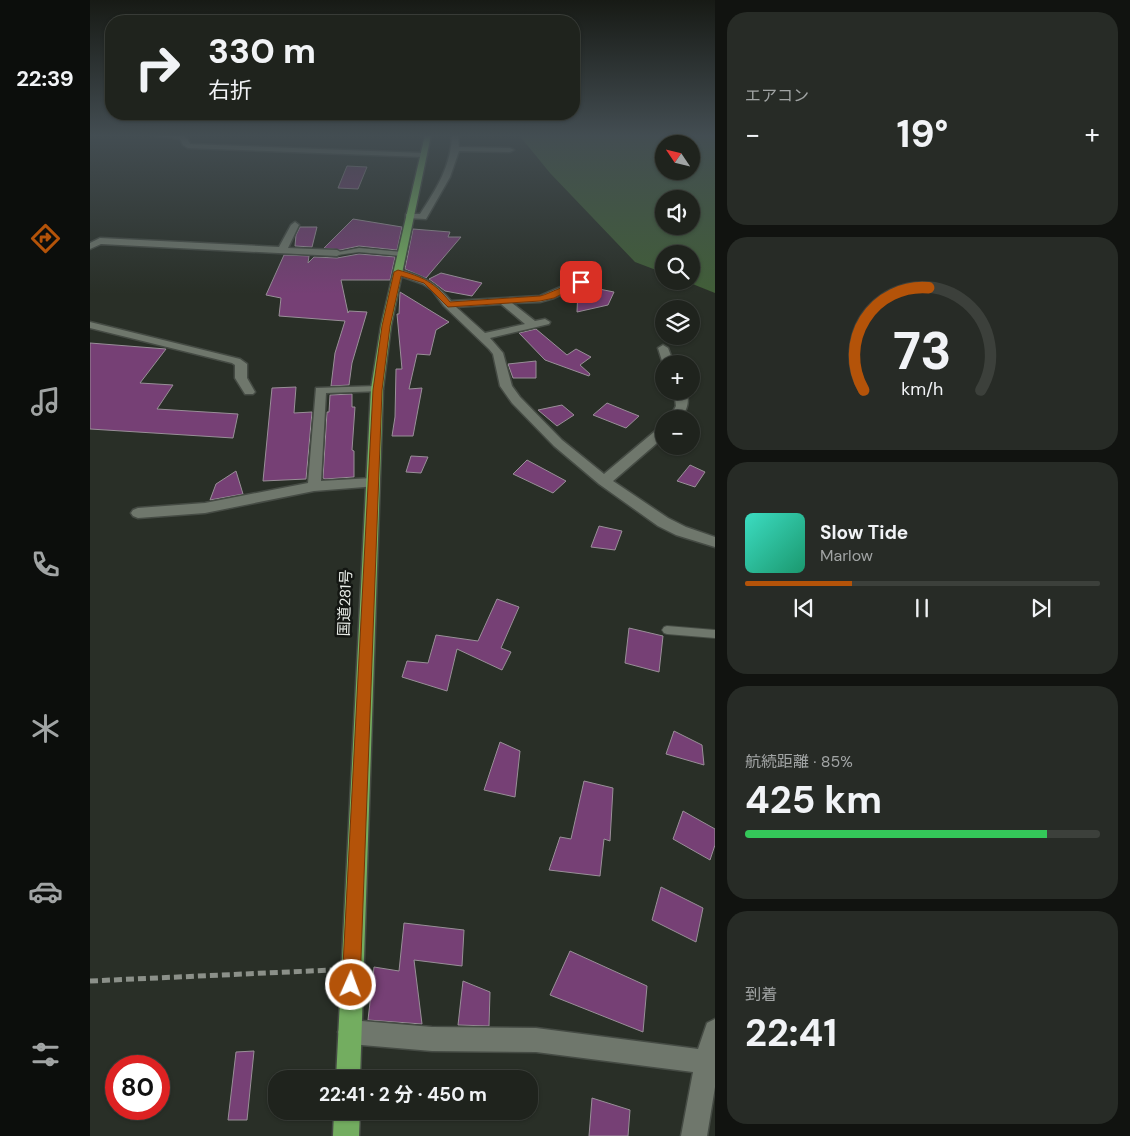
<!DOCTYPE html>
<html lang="ja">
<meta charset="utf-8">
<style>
:root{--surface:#1f231d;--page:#272b26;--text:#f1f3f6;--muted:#a1a4a4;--line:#3c403b;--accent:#b45309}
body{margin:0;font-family:"DM Sans","Noto Sans JP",sans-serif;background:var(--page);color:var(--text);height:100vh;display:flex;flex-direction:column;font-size:19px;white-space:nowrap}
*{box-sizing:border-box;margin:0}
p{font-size:16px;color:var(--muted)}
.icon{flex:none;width:28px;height:28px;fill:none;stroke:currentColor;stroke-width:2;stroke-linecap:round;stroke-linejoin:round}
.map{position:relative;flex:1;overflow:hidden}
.sheet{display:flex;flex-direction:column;gap:12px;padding:12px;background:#111310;width:415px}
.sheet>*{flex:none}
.banner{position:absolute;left:15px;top:15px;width:475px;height:105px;border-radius:20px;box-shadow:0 1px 4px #0004,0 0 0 1px var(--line);background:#1f231d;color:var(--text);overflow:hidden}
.needle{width:32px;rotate:305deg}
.tools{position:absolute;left:565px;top:135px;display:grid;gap:10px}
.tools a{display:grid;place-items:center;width:45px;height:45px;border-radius:50%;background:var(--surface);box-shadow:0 1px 4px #0004,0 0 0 1px var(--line);font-size:25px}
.speed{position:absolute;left:15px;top:1055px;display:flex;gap:10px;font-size:25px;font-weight:700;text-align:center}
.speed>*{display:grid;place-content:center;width:65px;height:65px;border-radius:50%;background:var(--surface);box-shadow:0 1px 4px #0004,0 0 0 1px var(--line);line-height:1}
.speed .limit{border:8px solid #d22;background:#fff;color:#111}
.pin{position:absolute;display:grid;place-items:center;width:42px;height:42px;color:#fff;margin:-21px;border-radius:10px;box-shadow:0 2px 8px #0006}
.me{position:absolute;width:55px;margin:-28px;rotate:2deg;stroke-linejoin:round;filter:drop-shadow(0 0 4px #0008)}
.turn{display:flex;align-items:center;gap:18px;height:105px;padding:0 20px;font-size:22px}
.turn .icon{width:65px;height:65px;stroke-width:2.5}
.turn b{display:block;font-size:35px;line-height:42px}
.big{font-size:38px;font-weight:700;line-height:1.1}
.sheet .tile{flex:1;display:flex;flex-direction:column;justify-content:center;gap:8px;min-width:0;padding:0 18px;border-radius:20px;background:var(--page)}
.sheet .dial{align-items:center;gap:0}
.dial svg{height:130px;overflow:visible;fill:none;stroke:var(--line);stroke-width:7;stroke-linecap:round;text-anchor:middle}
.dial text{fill:var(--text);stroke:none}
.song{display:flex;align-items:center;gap:15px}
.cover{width:60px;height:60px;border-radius:8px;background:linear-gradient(135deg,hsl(170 70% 55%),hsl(160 70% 35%))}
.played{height:5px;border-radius:2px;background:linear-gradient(90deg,var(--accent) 30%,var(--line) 30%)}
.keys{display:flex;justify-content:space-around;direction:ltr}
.heat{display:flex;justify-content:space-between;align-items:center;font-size:28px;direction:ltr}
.charge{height:8px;border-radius:4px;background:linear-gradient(90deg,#34c759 85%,var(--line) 0)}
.trip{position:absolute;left:178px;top:1070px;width:270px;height:50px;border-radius:20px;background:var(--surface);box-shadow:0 1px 4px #0004,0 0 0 1px var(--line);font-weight:700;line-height:50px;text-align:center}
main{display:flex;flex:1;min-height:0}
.tab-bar{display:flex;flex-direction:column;width:90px;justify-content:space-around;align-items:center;background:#0c0e0c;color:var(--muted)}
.tab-bar .icon{width:35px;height:35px}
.tab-bar .current{color:var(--accent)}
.tab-bar b{font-size:22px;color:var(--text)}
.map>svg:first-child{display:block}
.green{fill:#415e38;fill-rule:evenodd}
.building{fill:#764075;stroke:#998f98}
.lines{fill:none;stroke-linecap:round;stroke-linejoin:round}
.lane-casing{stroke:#454b44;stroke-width:2}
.street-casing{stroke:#454b44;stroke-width:3}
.highway-casing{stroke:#454b44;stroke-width:3}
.path{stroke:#8b9089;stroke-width:5;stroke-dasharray:8 4;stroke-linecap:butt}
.lane{fill:#6f776c;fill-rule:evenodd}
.street{fill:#6f776c;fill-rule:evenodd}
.highway{fill:#73ad60;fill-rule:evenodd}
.route{fill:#b45309;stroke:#753606}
.labels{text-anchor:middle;stroke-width:5;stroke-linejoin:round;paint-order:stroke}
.street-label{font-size:15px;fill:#ebefea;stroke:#131612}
</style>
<main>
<nav class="tab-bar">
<b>22:39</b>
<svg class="icon current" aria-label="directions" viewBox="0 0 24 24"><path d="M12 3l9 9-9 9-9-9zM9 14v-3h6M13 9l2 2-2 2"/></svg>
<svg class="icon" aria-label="music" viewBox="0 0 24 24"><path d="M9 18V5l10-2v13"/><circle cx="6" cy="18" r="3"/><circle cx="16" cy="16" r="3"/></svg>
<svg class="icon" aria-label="phone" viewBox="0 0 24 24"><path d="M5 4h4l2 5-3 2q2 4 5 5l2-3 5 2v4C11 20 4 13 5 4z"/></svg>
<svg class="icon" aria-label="climate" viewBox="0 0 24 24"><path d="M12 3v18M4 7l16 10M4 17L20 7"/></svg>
<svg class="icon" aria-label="car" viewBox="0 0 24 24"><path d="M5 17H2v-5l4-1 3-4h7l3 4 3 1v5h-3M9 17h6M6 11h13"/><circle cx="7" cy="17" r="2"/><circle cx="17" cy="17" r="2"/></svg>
<svg class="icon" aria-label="filters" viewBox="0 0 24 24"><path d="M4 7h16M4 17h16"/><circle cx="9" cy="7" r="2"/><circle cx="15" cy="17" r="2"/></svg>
</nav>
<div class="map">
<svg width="625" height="1136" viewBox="0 0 625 1136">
<rect width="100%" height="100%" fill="#292f27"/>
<path class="green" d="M429,135H625V293L595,281H601V254H574V273L545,262L460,173ZM574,144H601V171H574ZM574,199H601V226H574Z"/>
<path class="building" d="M257,166L277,167L268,189L248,188Z
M263,219L312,227L307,250L269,246L250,250L234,248Z
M210,227H227L222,247L205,246L206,235Z
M323,229L360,232L358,237H371L336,278L315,269Z
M269,254L305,257L300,280H251L258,313L259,311L277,312L262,363L259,385L241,386L245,353L255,321L189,316L191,298L176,295L194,255L219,256L218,263L224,257L247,258Z
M351,273L392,283L382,296L355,291L339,279Z
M494,286L524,292L518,305L487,312L488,289Z
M310,292L359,322L346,330L340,355L327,354L319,389L332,388L323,436H302L305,417L306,369H312L307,314H309Z
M446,329L477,355L486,349L501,357L490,365L500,374L499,376L455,360L429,333Z
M0,343L76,349L50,383L83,385L67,409L148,414L143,438L0,429Z
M446,361V378H423L418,364Z
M206,387L204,413L222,412L216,479L173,481L182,388Z
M262,394V407H265L262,450L264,451V477L235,479L233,478L237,412H239L240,395Z
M517,403L534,410L549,416L536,428L503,415Z
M472,405L484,415L467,426L448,410Z
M321,456L338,457L331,473L316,472Z
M437,460L476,481L463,493L423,474Z
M600,465L615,472L605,487L587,481Z
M146,471L153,494L120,500L126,484Z
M509,526L532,531L525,550L501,547Z
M407,599L429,607L411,648L421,652L412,670L367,649L357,691L312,677L317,661L338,663L346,635L388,641Z
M539,628L573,636L569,672L535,663Z
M584,731L612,745L614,765L576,754Z
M410,742L430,751L425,797L394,790Z
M494,781L523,788L520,841L514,839L510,876L459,870L470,837L481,839Z
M593,811L625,829V845L620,860L583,839Z
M571,887L613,908L606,942L562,920Z
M314,923L374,930L372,966L324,960L332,1024L278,1020L284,967L309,971Z
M480,951L557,986L553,1032L460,995Z
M373,981L400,992L399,1026L368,1025Z
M164,1051L157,1120H138L146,1052Z
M502,1098L540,1110L538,1136H499Z"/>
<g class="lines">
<g class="lane-casing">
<path id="lane" d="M269,248L312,252L315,254L312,256L269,252L247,255L244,253Z
M577,626L625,630V638L577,634L574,633L572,630L574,627Z"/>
</g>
<g class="street-casing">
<path id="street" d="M60,135H92L97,138L100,144L333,153L337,155L333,157L98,148L93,145L90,139Z
M362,135L368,136L369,147L420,148L424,150L420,152L369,151L360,177L336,219L316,218V214H330C347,188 361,166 362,135Z
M205,222L209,225L198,248L247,250L252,253L247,256L11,244L0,249V243L10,238L189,247L201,225Z
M308,269C332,276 345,282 361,301L450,296L503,273H509V277L464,298L450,302L422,303L445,321L455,319L460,322L459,324L400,338L413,353L422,386L430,397L472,440L514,474L570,427L574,426V437L523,481L578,518L596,527L625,537V547L586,535L568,526L509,484L464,446L422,403L410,386L403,354L399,349L354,306L342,290L333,284L305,274V270ZM411,304L435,324L395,333L366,307Z
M0,322L150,359L157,364V378L165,392L163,394H155L145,378V365L142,363L0,328Z
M573,345L578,348L584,364H573L568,348Z
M287,386L291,387L293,389L291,391L236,393L231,481L282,478L287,480L289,483L287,486L224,491L115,513L48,518L43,516L41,513L43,510L48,508L115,503L218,483L226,388Z
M584,391H596C600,402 597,409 591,419H579L586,406Z
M625,1019V1087L617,1136H591L603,1072L446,1052L342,1051L260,1044L252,1040L248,1032L252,1024L260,1020L342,1027L446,1028L608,1049L617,1023Z"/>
</g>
<g class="highway-casing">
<path id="highway" d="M335,135H341L301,326L293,389L270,1079H246L281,389L291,326Z
M244,1111H270L269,1136H243Z"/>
</g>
<path class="path" d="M0,981L242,970"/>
<use href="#lane" class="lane"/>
<use href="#street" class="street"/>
<use href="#highway" class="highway"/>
</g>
<linearGradient id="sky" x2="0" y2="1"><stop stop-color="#171a15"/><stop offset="0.46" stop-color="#434d52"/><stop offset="1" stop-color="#434d52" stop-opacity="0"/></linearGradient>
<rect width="625" height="294" fill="url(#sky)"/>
<path class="route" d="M308,270C333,277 344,282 360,302L450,296C460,294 488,278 495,282L464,298L450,301L358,307L334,283L311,276L300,326L292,390L270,985L267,991L261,993L255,991L252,985L283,390L292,326L304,272Z"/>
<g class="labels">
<g class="street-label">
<text transform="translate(255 603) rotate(-88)" y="5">国道281号</text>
</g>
</g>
</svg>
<div class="tools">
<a><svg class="needle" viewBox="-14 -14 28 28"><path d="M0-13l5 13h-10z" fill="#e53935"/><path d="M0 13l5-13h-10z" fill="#a1a4a4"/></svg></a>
<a><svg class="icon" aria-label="sound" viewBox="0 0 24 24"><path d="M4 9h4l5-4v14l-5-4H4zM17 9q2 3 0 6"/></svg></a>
<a><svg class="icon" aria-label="search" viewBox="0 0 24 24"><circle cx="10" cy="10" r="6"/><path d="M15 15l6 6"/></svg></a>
<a><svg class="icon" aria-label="layers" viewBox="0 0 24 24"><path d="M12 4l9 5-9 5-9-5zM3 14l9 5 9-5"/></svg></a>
<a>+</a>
<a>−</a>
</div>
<div class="speed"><div class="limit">80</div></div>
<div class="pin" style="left:491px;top:282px;background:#d93025"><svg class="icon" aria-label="arrive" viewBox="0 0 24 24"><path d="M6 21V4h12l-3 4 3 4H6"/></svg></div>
<svg class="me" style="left:261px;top:985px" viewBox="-20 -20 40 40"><circle r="17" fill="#b45309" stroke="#fff" stroke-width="3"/><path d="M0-11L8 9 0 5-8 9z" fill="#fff"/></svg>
<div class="trip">22:41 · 2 分 · 450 m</div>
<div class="banner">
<div class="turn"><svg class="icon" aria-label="right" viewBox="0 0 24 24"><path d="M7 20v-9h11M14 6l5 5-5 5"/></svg><div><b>330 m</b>右折</div></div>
</div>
</div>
<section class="sheet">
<div class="tile"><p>エアコン</p>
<div class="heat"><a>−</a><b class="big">19°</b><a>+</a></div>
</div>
<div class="tile dial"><svg viewBox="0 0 100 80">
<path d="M14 69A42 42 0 1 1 86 69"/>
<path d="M14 69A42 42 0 0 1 54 6" stroke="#b45309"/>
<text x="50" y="56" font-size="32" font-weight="700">73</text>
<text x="50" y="72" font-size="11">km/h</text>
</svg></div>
<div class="tile">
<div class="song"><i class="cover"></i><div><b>Slow Tide</b><p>Marlow</p></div></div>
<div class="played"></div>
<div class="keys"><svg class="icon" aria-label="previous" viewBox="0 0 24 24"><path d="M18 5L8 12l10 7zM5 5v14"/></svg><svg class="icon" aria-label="pause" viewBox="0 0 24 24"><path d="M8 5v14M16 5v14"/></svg><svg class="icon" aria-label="next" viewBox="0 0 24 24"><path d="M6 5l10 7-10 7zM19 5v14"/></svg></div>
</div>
<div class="tile"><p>航続距離 · 85%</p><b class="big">425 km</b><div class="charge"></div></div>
<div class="tile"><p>到着</p><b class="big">22:41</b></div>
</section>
</main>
